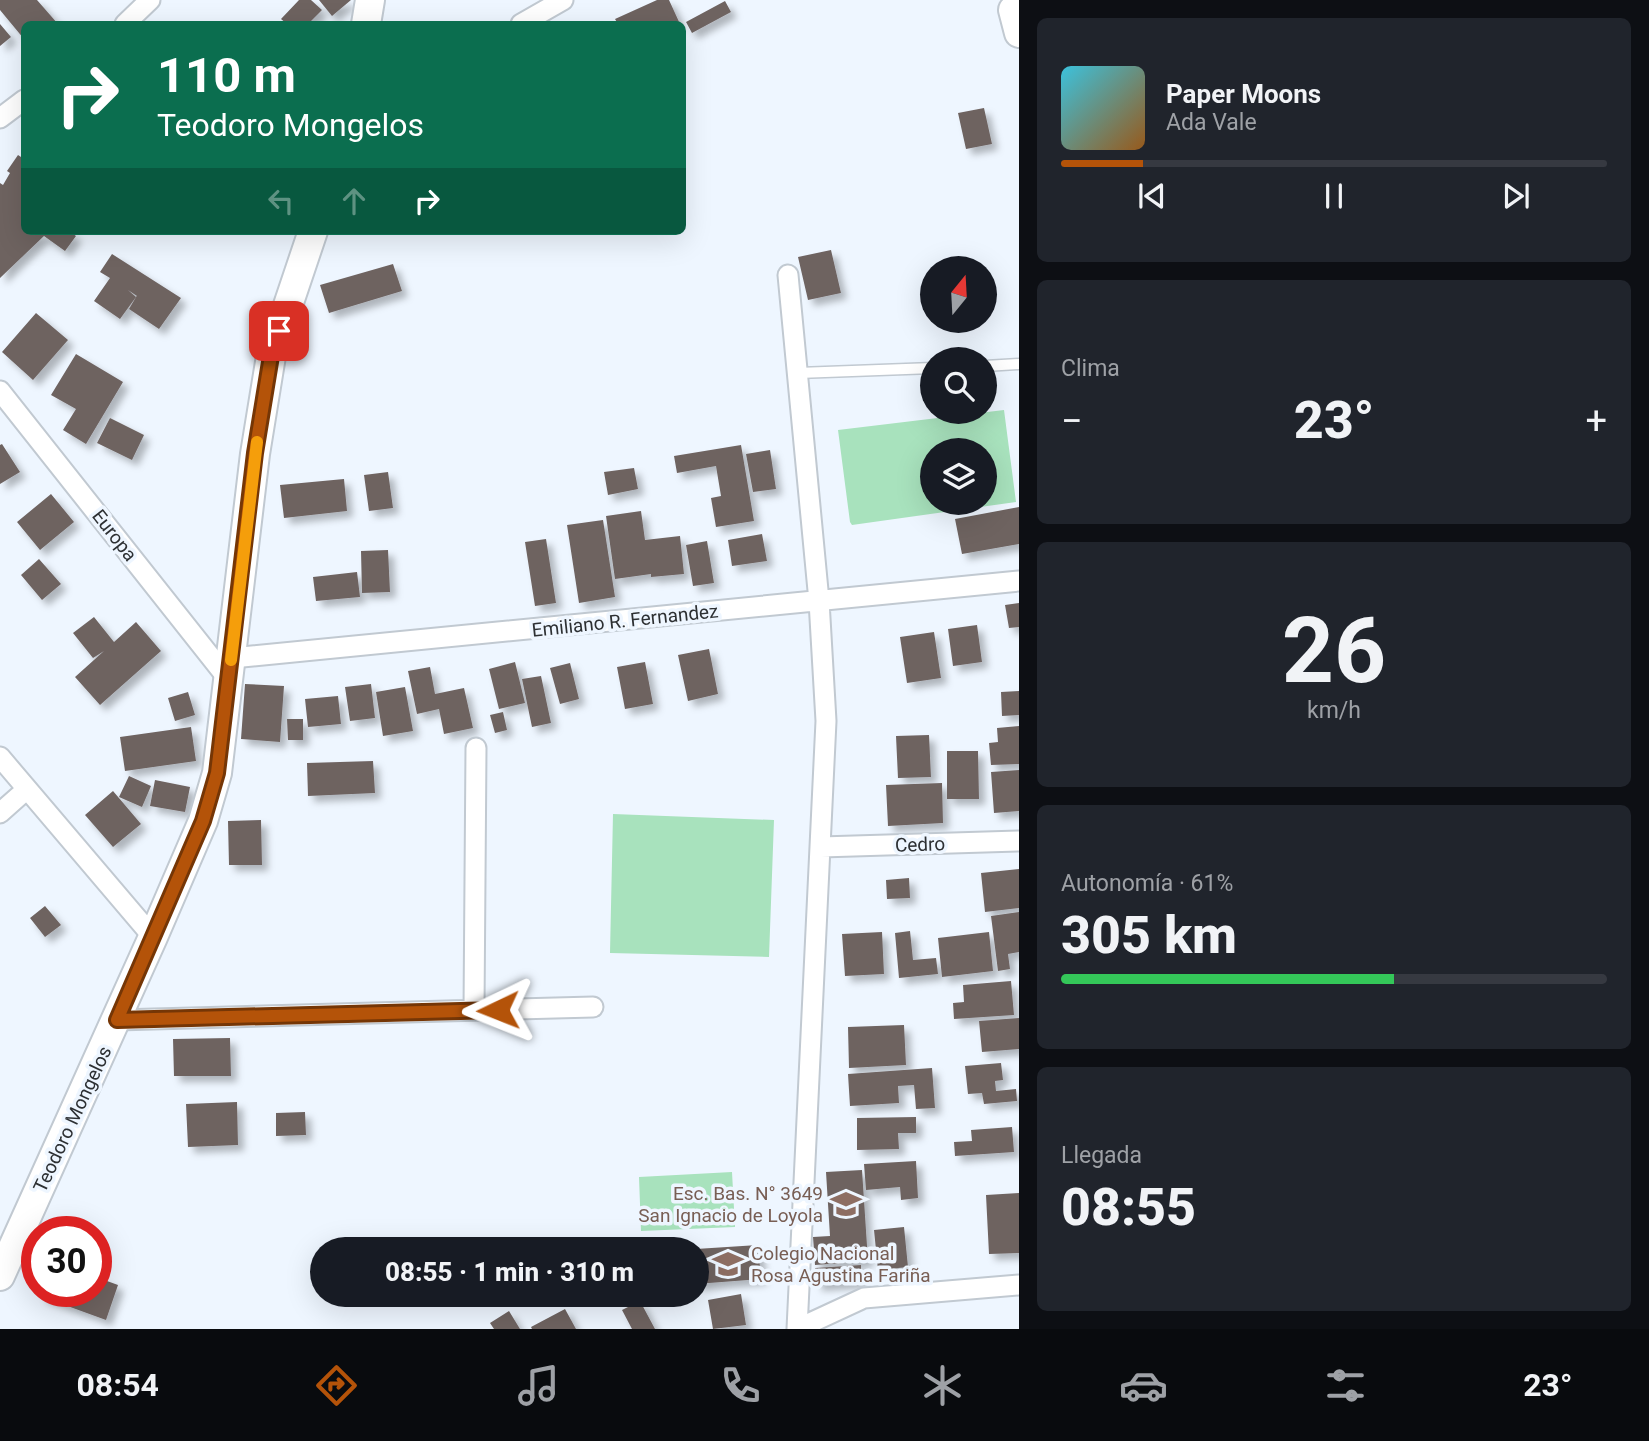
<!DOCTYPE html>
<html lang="es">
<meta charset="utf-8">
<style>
:root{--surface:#171b24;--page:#20242c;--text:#f1f3f6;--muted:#9ea1a6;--line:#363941;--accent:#b45309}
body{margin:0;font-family:Roboto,sans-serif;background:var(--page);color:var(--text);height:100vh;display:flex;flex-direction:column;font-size:26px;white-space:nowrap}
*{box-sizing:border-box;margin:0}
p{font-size:23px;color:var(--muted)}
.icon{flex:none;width:38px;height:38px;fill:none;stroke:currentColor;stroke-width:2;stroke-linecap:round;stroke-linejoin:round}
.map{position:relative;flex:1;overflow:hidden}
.side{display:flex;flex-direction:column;gap:18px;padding:18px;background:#0d0f14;width:630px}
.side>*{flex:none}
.guide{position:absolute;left:21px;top:21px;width:665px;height:214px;border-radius:10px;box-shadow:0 7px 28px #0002;background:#0b6e4f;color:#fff;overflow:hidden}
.needle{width:46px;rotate:18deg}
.buttons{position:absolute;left:920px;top:256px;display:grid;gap:14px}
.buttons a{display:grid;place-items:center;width:77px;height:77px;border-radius:50%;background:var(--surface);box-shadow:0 7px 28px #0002;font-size:35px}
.speed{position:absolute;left:21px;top:1216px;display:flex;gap:14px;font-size:35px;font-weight:700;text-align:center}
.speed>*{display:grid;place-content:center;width:91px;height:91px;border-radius:50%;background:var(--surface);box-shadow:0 7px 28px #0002;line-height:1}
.speed .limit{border:10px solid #d22;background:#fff;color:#111}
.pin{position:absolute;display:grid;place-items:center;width:60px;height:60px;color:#fff;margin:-30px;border-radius:14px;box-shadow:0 4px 10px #0006}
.me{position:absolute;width:77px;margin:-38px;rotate:268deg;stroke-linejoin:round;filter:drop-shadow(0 0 5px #0008)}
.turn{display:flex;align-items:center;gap:24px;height:147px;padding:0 21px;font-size:32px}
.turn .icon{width:91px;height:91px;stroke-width:2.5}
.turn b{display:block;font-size:49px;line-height:60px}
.lanes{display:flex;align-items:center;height:66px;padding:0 21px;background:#0003;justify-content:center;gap:35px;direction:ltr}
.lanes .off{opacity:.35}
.big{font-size:52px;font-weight:800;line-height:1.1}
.side .tile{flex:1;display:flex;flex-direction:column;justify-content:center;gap:10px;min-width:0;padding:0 24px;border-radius:10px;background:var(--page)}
.side .dial{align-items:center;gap:0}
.dial b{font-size:91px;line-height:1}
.song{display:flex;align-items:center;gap:21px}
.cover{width:84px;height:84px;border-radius:10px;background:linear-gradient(135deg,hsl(190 70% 55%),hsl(30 70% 35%))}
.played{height:7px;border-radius:4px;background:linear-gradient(90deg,var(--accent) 15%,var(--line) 15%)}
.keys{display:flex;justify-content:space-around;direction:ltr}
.heat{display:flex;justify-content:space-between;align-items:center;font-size:38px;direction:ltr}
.charge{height:10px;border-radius:5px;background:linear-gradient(90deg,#34c759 61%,var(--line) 0)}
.trip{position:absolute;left:310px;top:1237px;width:399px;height:70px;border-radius:35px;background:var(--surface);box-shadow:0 7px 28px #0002;font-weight:800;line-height:70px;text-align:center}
.tabs{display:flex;height:112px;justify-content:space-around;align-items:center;background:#090b0e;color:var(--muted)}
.tabs .icon{width:49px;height:49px}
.tabs .active{color:var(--accent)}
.tabs b{font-size:32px;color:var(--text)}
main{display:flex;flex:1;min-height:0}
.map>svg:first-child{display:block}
.green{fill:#a8e2bd;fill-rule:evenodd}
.building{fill:#6e6361;filter:url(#shadow)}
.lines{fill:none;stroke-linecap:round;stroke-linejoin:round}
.lane-casing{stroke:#c1c9d1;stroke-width:13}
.street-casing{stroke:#c1c9d1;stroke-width:23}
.secondary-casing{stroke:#c1c9d1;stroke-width:32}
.lane{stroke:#fff;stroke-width:10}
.street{stroke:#fff;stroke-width:19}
.secondary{stroke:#fff;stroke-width:28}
.route-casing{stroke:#753606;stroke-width:18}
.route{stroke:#b45309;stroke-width:12}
.slow{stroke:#f59e0b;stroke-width:12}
.labels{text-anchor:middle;stroke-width:7;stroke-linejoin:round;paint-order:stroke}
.street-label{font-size:19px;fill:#2d3033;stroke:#eef6ff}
.education-label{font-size:19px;fill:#785e54;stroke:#eef6ff;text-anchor:end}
</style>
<main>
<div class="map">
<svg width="1019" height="1329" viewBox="0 0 1019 1329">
<defs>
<filter id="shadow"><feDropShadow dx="6" dy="6" stdDeviation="3.5" flood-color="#0004"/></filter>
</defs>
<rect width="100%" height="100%" fill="#eef6ff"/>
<path class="green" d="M1004,410L1016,502L852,525L850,522L838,430ZM933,450H985V502H933Z
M613,814L774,820L769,957L610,953Z
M732,1172L735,1227L641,1231L639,1177Z"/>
<path class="building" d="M0,0H37L58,24H24V39L0,10Z
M299,0H311L322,10L308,24H287L281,19Z
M319,0H351L332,16Z
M657,0H669L680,24H618L615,19Z
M725,1L731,12L692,33L686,22Z
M0,24L11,37L0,46Z
M984,108L992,144L966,149L958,113Z
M18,155L24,159V231H69L76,236L65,251L44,236L0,278V183L3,185L10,173L7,171Z
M831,250L841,293L808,300L798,257Z
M112,254L181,298L159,329L129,309L139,292L137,296L128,290L136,297L120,319L94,301L110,278L100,272Z
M393,264L402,291L329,313L320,285Z
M36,313L68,340L33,380L2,352Z
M76,354L123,382L86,444L63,430L76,409L51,395Z
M110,418L144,435L132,460L97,443Z
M2,444L20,472L0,484V445Z
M741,445L754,521L716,527L711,498L721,496L716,466L677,473L674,456Z
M770,450L776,489L753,492L746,454Z
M634,468L638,489L608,495L604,472Z
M388,472L393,508L369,511L364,475Z
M344,479L347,511L284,518L280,485Z
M51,494L74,522L40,550L17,522Z
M1019,507V544L962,554L955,519Z
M641,511L645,540L680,536L684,574L651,577V574L615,579L606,516Z
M603,520L615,597L579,603L567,525Z
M762,534L767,561L732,566L728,540Z
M546,539L556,603L535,606L525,542Z
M707,541L714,583L693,586L686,545Z
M388,550L390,592L362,593L361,551Z
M39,559L61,584L42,600L21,575Z
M357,572L360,597L316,601L313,577Z
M1019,603V627L1009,628L1005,605Z
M94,617L114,642L136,622L161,651L100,705L75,677L104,651L93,658L73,633Z
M977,625L982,662L953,666L948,629Z
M934,632L941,678L907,683L900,637Z
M709,649L718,694L688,701L678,655Z
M515,662L525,703L499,709L489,669Z
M645,662L653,704L625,709L617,667Z
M570,663L579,699L560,704L550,668Z
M430,667L435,694L464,688L473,728L444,734L439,709L417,714L408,671Z
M541,676L551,723L532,727L522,679Z
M245,684L284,686L280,742L241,739Z
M371,684L375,718L350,721L345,687Z
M405,687L413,731L383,736L376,692Z
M1019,691V715L1002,716L1001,692Z
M188,692L195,715L175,721L168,698Z
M338,696L341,724L308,727L305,699Z
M503,712L507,730L495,733L490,715Z
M287,719H303V740H288Z
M1019,726V764L991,765L989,743L998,742L997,728Z
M191,727L196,761L125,771L120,737Z
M929,735L931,777L898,778L896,736Z
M947,751H978L979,799H947Z
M373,761L375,793L308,796L307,763Z
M1019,770V811L994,813L991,772Z
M129,776L151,786L142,807L119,797Z
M155,780L190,787L185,812L150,806Z
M942,783L943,823L888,826L886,785Z
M113,791L141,824L113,847L85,815Z
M261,820L262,865H229L228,821Z
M1019,869V908L985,912L981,873Z
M909,878L910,898L887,899L886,880Z
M45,906L61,925L45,937L30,918Z
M1019,912V952L1008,954L1010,969L998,971L991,916Z
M910,931L913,960L936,958L938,974L899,978L895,933Z
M882,932L884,974L845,976L842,934Z
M989,932L993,971L942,977L938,938Z
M1011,981L1014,1015L954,1019L953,1003L964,1002L963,985Z
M1019,1018V1049L982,1052L979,1021Z
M904,1025L906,1065L849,1068L848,1027Z
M230,1038L231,1076H174L173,1039Z
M1001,1063L1003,1080L995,1081L996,1091L1016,1089L1017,1101L984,1104L982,1093L968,1094L965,1066Z
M932,1068L935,1108L916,1109L914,1085L898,1086L899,1103L850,1106L848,1074Z
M237,1102L238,1145L188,1147L186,1104Z
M305,1112L306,1135L276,1136V1113Z
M916,1117V1133H898L899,1149L857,1150V1118Z
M1012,1127L1014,1152L955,1156L954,1142L972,1141L971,1130Z
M916,1161L918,1198L901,1200L900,1187L866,1190L864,1164Z
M862,1170L868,1261L815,1265L813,1237L830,1236L826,1172Z
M1019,1193V1253L989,1254L986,1195Z
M904,1227L908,1267L878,1270L874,1230Z
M758,1245L761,1279L696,1284V1249Z
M861,1265V1282L816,1285L815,1268Z
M96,1277L118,1285L106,1320L40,1296L42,1292H96Z
M741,1294L746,1325L713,1329L708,1300Z
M640,1301L655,1329H632L622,1310Z
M565,1309L576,1329H532L531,1327Z
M509,1311L520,1329H494L490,1323Z"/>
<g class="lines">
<g class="lane-casing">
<path id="lane" d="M985,366L1019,364
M798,373L933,368"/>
</g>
<g class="street-casing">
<path id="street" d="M125,24L150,0
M521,24L563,0
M0,118L24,100
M788,275L819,601L826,721L797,1329
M0,391L229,680
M232,658L1019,581
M0,757L153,937
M0,813L27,789
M821,847L1019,841
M474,1010L476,748
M117,1020L593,1007
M797,1329L864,1298L1019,1285"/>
</g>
<g class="secondary-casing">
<path id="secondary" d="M1019,8L1013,10L1019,33
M366,24L370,0
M0,1276L153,937L203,821L217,773L255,454L271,356L313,231"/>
</g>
<use href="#lane" class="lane"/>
<use href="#street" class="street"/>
<use href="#secondary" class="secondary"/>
</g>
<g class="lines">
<g class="route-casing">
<path id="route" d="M279,331L271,356L255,453L217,773L203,821L117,1020L498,1010"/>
</g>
<use href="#route" class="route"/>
<path class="slow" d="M231,660L257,442"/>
</g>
<defs>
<g id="school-bare" transform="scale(2.415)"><path d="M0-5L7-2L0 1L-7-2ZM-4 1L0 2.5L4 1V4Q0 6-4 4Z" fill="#8d6e63" stroke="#eef6ff" stroke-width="2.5" paint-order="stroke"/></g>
</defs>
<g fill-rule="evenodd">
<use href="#school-bare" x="846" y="1204"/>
<use href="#school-bare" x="728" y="1264"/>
</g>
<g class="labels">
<g class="street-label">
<text transform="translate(115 535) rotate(52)" y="7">Europa</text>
<text transform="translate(625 620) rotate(-6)" y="7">Emiliano R. Fernandez</text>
<text transform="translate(920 844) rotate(-2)" y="7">Cedro</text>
<text transform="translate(72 1119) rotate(-65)" y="7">Teodoro Mongelos</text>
</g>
<g class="education-label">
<text x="823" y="1200">Esc. Bas. N° 3649<tspan x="823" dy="22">San Ignacio de Loyola</tspan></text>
<text x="751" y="1260" text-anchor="start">Colegio Nacional<tspan x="751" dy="22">Rosa Agustina Fariña</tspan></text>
</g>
</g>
</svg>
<div class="buttons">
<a><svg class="needle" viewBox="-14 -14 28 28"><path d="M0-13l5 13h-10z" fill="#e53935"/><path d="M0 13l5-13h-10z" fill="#9ea1a6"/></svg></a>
<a><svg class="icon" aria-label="search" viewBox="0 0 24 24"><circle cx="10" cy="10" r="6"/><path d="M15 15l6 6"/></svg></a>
<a><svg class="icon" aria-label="layers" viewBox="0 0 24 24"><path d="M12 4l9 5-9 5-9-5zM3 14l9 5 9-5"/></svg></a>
</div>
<div class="speed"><div class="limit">30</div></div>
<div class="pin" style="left:279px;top:331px;background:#d93025"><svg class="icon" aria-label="arrive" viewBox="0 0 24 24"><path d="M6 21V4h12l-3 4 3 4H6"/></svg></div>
<svg class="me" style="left:498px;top:1010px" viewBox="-20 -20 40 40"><path d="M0-17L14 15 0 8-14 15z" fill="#b45309" stroke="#fff" stroke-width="4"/></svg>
<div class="trip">08:55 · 1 min · 310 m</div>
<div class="guide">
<div class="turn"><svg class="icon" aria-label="right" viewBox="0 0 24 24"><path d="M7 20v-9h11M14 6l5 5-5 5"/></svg><div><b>110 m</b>Teodoro Mongelos</div></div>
<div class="lanes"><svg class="icon off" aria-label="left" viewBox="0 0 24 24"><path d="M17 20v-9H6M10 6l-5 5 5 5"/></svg><svg class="icon off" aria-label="ahead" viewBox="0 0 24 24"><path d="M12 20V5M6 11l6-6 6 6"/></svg><svg class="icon" aria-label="right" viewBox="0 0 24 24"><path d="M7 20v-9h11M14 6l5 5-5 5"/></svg></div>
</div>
</div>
<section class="side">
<div class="tile">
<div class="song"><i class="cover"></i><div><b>Paper Moons</b><p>Ada Vale</p></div></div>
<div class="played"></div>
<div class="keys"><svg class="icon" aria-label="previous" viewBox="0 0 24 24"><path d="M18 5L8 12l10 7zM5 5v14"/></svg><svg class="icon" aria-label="pause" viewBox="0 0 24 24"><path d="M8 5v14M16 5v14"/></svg><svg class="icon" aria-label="next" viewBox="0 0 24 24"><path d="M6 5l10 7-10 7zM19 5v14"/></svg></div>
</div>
<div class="tile"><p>Clima</p>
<div class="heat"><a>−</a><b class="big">23°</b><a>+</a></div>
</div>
<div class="tile dial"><b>26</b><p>km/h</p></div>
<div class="tile"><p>Autonomía · 61%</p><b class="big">305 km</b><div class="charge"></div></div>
<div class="tile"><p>Llegada</p><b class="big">08:55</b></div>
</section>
</main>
<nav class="tabs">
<b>08:54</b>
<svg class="icon active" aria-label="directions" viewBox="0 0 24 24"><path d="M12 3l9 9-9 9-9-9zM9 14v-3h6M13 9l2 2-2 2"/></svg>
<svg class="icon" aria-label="music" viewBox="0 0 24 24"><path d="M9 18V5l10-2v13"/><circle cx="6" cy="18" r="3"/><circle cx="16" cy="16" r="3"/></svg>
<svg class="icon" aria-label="phone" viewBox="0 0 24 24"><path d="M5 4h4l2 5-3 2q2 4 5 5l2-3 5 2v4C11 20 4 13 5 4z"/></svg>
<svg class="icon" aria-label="climate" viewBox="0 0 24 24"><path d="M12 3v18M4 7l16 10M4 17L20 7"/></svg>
<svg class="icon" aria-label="car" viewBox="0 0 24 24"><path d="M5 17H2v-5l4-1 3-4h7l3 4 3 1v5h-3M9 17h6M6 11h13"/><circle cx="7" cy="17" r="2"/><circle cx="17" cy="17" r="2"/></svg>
<svg class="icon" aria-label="filters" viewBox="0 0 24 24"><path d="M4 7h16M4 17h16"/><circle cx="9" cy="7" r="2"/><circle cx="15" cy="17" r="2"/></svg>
<b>23°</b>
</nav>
